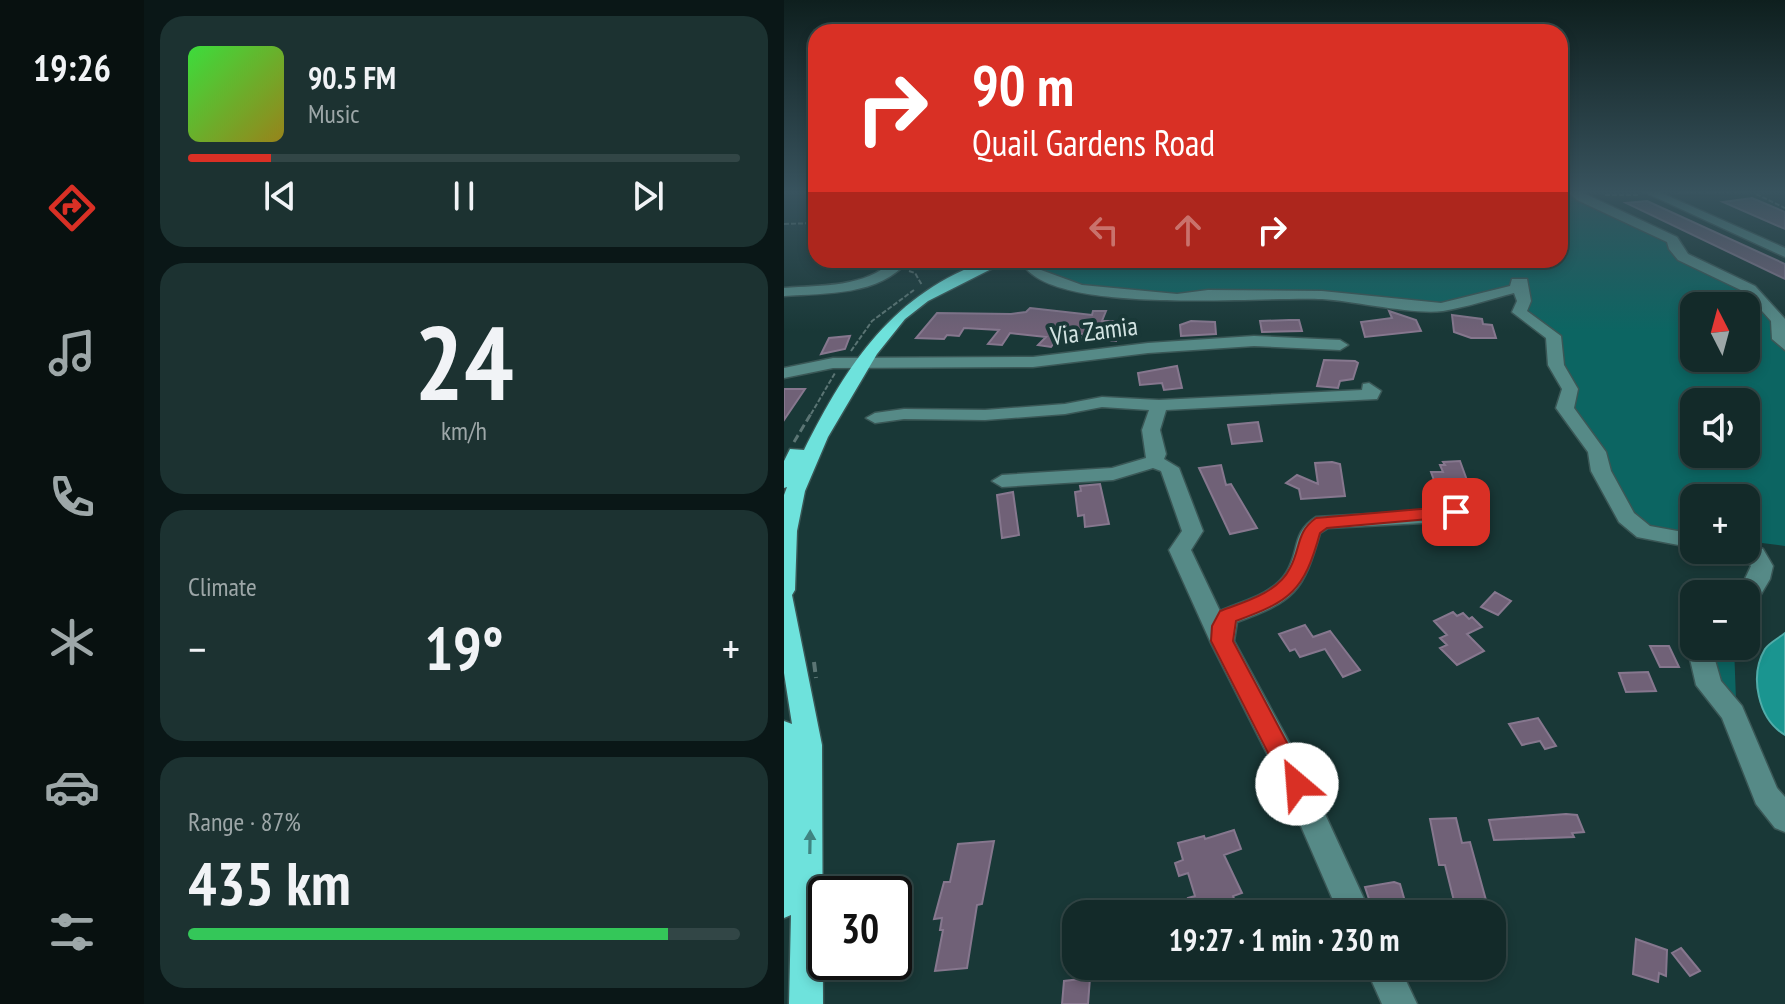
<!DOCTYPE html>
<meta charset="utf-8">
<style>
:root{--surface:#132a29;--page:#1c3231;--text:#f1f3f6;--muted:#9da7a8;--line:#324646;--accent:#d93025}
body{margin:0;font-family:"PT Sans Narrow",sans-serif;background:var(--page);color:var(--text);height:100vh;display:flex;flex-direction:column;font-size:30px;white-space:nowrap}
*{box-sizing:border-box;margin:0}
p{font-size:26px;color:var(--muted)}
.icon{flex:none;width:44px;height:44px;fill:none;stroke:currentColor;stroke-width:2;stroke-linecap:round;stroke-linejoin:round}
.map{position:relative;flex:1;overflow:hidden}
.side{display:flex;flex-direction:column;gap:16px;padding:16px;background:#0a1717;width:640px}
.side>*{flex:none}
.hud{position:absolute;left:24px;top:24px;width:760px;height:244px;border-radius:24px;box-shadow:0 4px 12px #0003,0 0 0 2px var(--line);background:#d93025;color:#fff;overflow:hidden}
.needle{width:52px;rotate:354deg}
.controls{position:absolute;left:896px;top:292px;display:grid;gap:16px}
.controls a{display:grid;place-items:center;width:80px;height:80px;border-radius:16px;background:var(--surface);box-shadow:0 4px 12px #0003,0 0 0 2px var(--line);font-size:40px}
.speed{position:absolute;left:24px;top:876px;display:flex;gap:16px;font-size:40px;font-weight:700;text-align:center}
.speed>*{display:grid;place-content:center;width:104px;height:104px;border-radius:50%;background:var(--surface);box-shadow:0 4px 12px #0003,0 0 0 2px var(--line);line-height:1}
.speed .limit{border:4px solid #111;border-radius:12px;background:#fff;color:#111}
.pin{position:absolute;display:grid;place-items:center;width:68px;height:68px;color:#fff;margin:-34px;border-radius:16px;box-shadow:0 4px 12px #0006}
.me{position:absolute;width:88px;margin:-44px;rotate:333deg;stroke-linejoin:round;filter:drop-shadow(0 0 6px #0008)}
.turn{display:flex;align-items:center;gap:28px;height:168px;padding:0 32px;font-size:36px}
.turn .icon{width:104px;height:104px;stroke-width:2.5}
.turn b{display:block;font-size:56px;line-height:68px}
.lanes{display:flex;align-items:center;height:76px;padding:0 32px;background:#0003;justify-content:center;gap:40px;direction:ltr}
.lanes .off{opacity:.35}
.big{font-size:60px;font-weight:700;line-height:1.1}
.side .card{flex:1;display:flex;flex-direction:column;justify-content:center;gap:12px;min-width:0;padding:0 28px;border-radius:24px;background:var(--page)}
.side .dial{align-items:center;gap:0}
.dial b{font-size:104px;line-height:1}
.song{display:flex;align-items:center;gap:24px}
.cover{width:96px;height:96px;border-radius:12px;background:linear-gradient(135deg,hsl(120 70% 55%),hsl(50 70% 35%))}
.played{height:8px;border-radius:4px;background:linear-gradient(90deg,var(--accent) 15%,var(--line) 15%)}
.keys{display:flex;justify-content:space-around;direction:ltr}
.heat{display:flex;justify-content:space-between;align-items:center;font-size:44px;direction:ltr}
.charge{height:12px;border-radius:6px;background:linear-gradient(90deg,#34c759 87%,var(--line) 0)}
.trip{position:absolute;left:278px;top:900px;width:444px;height:80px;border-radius:24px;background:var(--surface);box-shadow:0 4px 12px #0003,0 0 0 2px var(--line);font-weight:700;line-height:80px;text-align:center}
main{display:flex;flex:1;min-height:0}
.dock{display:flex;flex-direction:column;width:144px;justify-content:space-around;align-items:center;background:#081110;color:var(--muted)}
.dock .icon{width:56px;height:56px}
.dock .selected{color:var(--accent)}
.dock b{font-size:36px;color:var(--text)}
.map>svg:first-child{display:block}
.green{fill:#0c6562;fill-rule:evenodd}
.water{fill:#1a9590;stroke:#51aca9;stroke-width:2}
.building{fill:#706177;stroke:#86778e;stroke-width:2}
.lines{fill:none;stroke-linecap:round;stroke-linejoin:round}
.minor-casing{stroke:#3a5756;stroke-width:3}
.major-casing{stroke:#3a5756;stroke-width:3}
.path-far2{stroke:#5b7574;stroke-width:2;stroke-dasharray:5 2;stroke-linecap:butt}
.path-far1{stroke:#5b7574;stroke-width:3;stroke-dasharray:8 4;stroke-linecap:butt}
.path{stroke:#5b7574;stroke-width:4;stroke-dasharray:10 5;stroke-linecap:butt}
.minor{fill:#568a87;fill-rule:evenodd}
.major{fill:#6ee2dc;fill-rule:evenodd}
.oneway{fill:#3f8481}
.route{fill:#d93025;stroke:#8d1f18;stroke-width:2}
.labels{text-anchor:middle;stroke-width:8;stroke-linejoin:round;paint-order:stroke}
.far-street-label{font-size:26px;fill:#d2e3e2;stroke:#193837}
</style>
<main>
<nav class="dock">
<b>19:26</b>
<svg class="icon selected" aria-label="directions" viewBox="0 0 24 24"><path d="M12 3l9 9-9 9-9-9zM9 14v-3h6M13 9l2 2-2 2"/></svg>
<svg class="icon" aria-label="music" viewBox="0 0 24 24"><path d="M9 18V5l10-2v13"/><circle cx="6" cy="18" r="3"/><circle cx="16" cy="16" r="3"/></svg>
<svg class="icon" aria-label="phone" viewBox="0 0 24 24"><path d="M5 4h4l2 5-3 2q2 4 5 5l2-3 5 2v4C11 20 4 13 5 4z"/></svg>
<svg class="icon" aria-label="climate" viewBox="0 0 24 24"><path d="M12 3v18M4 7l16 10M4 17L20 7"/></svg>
<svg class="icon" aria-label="car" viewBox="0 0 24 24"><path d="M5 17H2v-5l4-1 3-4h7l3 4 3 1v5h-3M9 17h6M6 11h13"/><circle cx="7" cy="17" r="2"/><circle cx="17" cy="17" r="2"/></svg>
<svg class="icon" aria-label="filters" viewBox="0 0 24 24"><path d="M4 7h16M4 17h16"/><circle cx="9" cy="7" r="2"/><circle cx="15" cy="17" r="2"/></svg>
</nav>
<section class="side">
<div class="card">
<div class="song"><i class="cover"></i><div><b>90.5 FM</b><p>Music</p></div></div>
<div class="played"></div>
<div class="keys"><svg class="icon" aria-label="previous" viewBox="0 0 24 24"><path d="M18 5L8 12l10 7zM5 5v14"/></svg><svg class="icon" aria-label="pause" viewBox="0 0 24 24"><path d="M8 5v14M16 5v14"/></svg><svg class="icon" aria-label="next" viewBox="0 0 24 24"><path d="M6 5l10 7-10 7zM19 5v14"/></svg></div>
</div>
<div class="card dial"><b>24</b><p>km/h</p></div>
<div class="card"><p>Climate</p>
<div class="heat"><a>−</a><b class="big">19°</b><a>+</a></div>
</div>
<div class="card"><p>Range · 87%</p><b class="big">435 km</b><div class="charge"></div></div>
</section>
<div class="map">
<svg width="1001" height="1004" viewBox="0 0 1001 1004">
<rect width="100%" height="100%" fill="#193837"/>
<path class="green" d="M776,191H795L862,227L962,288L985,314L1001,351V546L962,541V498H910V540L857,526C823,471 776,415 774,347L741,317L732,286L658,306L607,300L394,297L304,288L254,271L253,264L259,260H776ZM910,306H962V358H910ZM910,402H962V454H910Z
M922,646H950L952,700L939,695Z"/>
<path class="water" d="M1001,633V735C974,719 965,676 981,649C985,643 995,638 1001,633Z"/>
<path class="building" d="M968,198L1001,212V229L939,202Z
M863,201L1001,264V279L842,203Z
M246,308L308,315L309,311H322L318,321H339L332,341L297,340L300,334L278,333L267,347L254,345L262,337L226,333L218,345L204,344L215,330L180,328L175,336L163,335L160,339L132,338L153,313L227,314L242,312Z
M605,311L632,320L637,331L581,337L577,322L608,318Z
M668,315L698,319L699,324L708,325L712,338H687L670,332Z
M505,320H515L518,331L478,332L476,321Z
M407,321L431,322L432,334L397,336L396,325Z
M66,336L61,349L37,354L45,338Z
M540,360L571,361L574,363L569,379L556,381L554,388L533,386Z
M393,366L398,388L380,390L378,383L356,385L354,373Z
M0,389H21L0,420Z
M474,422L478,441L448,444L444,425Z
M676,461L684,483H651L647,472H659L656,465H661L659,462Z
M548,462L556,464L561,496L517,499L515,489L502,483L513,475L534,484L531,463Z
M437,465L442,485L447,484L473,528L446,534L415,468Z
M316,484L325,524L301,527L300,515L294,516L291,492L297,491L296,486Z
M229,492L235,535L218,538L213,495Z
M711,592L727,601L714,615L697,607Z
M669,612L673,616L679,613L685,619L688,617L698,627L683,634L700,651L673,665L656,648L663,645L656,638L663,635L650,621Z
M521,625L529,637L546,631L576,670L559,677L541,649L516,657L511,649L506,651L495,634Z
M866,646H885L895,667H876Z
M864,672L872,691L842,692L835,673Z
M754,718L772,746L761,749L756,741L738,745L725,724Z
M782,814L793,815L800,832L788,833L790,837L710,840L705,820Z
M672,818L678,843L686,842L702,900L670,901L661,865H655L646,819Z
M450,830L457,849L440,855L458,893L449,896L456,914H409L404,898L411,896L404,873L395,876L391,863L399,860L394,843L420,836L421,839Z
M210,841L198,904L193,905L183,968L151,971L159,930H156L158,918L150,919L160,882H166L174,844Z
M610,882L616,884L624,912L590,914L581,887Z
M852,939L883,950L882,976L875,973L874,982L849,974Z
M897,948L916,971L906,976L888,953Z
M306,978L304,1004H278L280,981Z"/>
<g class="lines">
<g class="minor-casing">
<path id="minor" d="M783,191H795L893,237L904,254L971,286L1001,319V350L988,339L987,321L961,292L894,260L885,249L883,242L793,200Z
M858,191H873L1001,248V257Z
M110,260H125C95,296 43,293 0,296V288C38,285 81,288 110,260Z
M246,260H260L254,266L257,270L298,285L393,294L424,290L538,291L657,303L726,286L728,279H743L747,301L743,311L777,336L780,365L794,389L790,408L822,452L827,471L850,513L866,526L910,534V548L853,537L835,522L807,471L804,452L772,408L778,389L764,365L762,338L728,312L733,301L730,293C707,299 683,307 659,311C629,315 571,301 538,299C477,296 275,316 240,266Z
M470,336L556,340L564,345L556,350L470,346L364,353L249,367L49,368L0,378V368L49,358L249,357L364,343Z
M585,383L597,391L593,399L382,410L376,430L382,454L380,459L395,468L419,531L407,550L436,611C458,601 488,595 502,573C516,551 507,533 532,517L657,510L661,508L664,500L671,498L681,504L679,516L658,522L544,528L536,533C519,592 511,601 453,622L450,641L523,775L587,914H555L500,787L426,641L385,550L398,531L377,471L369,468L329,480L218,487L208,481L218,475L328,468L362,458L358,430L365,410L318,407L281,414L201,420L120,419L91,423L82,418L91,413L120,409L201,410L281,404L318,397L375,400L578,390L579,384Z
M962,543L979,549L989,566L986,579L970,606L962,608V594H954L967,566L951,550H962Z
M910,639V646H927L937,681L958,706L993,788L1001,797V832L991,828L972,804L938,718L912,685L903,646Z
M581,966H615L633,1004H598Z"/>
</g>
<g class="major-casing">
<path id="major" d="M205,260H225L144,301L121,319L93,354L44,437L21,491L13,531L11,590L8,595L38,745L39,1004H5L7,915L0,918V721L8,724L0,673V495L3,487L0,488V461L6,449L20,450C64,363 109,293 205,260Z"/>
</g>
<path class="path-far2" d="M893,193L984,191
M972,194L1001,208
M821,195H854
M0,224L32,223
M125,271L131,273L138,285
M67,351L88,321L130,290
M27,414L51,373"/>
<path class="path-far1" d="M10,442L28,412"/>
<path class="path" d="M30,662L32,678"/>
<use href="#minor" class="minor"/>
<use href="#major" class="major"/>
</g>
<defs><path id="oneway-solid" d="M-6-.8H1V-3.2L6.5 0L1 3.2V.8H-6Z" transform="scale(2)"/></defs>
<use class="oneway" href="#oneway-solid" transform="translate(26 842) rotate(-89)"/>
<linearGradient id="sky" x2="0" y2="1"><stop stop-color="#0e1f1e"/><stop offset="0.58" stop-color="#38535e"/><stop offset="1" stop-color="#38535e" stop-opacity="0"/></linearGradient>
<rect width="1001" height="331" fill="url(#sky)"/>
<path class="route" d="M672,506L681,512L679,516L543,528L536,533C520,591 507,601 452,621L449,641L525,784L522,792L513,795L504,792L427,641L428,626L436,611C460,602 494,593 506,568C517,548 512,532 532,518Z"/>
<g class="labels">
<g class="far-street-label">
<text transform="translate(310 331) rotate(-7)" y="9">Via Zamia</text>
</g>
</g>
</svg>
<div class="controls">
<a><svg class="needle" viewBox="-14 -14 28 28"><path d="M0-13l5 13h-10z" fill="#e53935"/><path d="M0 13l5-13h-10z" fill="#9da7a8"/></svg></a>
<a><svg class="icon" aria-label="sound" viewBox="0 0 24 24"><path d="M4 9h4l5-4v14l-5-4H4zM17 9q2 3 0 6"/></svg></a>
<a>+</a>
<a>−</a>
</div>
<div class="speed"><div class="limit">30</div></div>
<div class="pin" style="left:672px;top:512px;background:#d93025"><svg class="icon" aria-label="arrive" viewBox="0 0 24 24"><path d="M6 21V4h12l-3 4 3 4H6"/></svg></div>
<svg class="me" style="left:513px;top:784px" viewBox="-20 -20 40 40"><circle r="19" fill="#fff"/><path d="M0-13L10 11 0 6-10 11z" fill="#d93025"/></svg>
<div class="trip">19:27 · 1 min · 230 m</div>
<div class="hud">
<div class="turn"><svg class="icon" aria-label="right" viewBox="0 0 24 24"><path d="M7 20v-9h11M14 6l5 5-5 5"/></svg><div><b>90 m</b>Quail Gardens Road</div></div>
<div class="lanes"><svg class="icon off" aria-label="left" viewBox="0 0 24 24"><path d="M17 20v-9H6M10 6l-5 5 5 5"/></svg><svg class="icon off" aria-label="ahead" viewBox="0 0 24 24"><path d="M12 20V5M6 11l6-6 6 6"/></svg><svg class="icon" aria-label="right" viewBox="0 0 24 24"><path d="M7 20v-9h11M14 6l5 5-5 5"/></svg></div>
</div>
</div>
</main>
